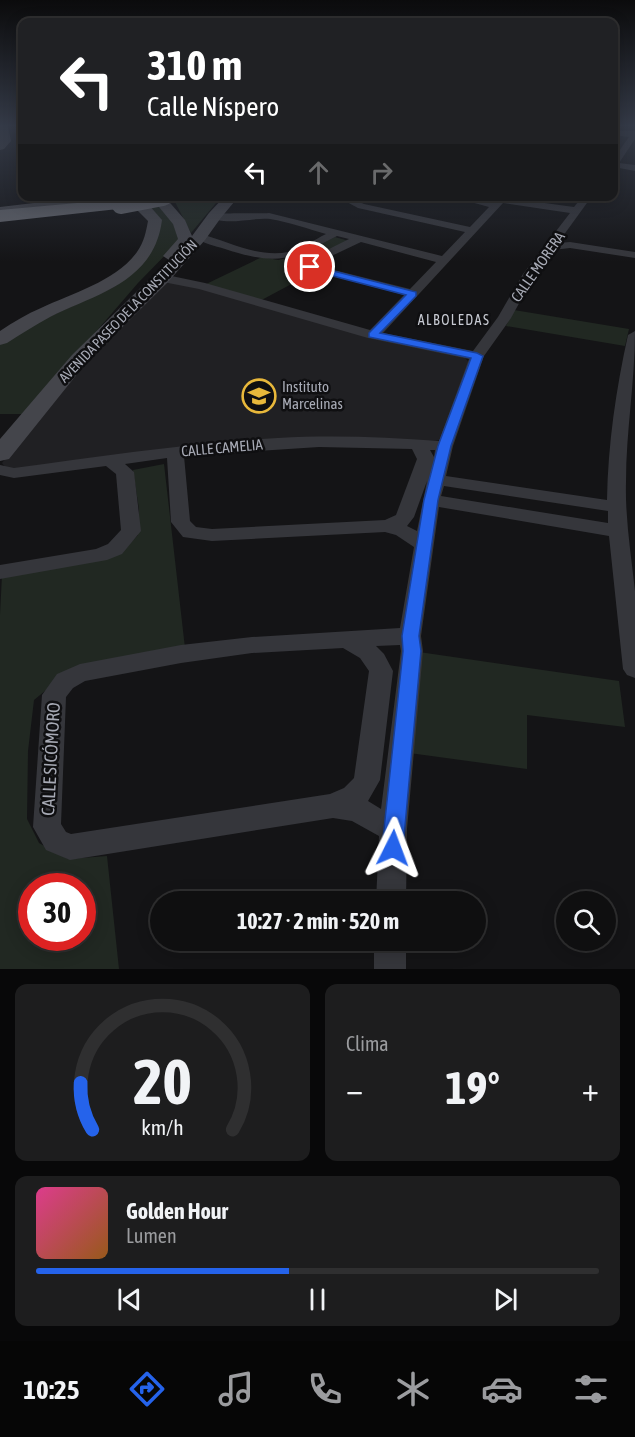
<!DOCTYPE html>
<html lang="es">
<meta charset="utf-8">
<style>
:root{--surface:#0f0f10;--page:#1d1d1e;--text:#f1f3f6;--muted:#9b9c9f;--line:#2f2f30;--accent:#2563eb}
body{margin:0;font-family:"Asap Condensed",sans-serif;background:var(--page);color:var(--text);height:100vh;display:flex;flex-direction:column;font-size:22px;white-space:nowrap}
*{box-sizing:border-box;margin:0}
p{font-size:20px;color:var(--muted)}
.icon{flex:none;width:33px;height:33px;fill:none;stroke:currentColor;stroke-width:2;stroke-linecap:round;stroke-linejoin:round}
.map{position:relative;height:969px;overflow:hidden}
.details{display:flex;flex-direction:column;gap:15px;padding:15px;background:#080809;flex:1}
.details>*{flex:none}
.guide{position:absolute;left:18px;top:18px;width:600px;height:183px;border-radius:12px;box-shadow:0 3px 15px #0003,0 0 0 2px var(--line);background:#202124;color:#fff;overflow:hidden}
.fabs{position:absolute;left:556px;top:891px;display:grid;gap:12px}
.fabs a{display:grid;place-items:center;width:60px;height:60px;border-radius:50%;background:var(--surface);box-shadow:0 3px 15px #0003,0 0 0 2px var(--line);font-size:30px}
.speed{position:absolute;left:18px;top:873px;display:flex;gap:12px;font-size:30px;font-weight:700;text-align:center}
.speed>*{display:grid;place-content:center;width:78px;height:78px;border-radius:50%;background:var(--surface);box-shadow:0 3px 15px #0003,0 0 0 2px var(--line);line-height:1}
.speed .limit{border:9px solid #d22;background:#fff;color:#111}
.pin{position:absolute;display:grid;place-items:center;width:51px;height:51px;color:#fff;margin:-26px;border:3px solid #fff;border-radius:50%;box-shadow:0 2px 6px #0007}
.me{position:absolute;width:66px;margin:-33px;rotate:3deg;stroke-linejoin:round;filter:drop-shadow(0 0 4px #0008)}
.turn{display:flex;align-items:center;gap:21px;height:126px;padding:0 30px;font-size:27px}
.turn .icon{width:78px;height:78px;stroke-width:2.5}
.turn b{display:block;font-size:42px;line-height:51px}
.lanes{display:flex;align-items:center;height:57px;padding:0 30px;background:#0003;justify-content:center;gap:30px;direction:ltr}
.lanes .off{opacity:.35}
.big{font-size:45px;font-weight:700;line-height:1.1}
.details .widget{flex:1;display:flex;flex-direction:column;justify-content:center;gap:9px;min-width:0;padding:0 21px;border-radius:12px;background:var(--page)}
.details .dial{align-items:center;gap:0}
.dial svg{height:156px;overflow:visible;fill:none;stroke:var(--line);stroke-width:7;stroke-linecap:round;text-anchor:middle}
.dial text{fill:var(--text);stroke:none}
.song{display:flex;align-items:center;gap:18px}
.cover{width:72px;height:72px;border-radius:9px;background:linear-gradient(135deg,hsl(330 70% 55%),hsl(30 70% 35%))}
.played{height:6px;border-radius:3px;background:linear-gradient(90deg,var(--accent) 45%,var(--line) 45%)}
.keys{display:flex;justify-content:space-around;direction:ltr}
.heat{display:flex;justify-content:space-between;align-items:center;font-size:33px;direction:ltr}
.details .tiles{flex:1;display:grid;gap:15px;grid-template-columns:1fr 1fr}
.widget:last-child{grid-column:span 2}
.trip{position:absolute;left:150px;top:891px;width:336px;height:60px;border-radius:30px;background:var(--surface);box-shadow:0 3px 15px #0003,0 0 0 2px var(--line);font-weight:700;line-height:60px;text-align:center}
.dock{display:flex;height:96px;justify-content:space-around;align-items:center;background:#060606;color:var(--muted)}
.dock .icon{width:42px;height:42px}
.dock .active{color:var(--accent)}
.dock b{font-size:27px;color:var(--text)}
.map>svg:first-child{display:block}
.built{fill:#202023}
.green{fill:#212822;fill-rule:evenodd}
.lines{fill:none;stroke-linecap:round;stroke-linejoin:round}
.street{fill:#35363b;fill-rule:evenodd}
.secondary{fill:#44454b;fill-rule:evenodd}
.highway{fill:#62646b;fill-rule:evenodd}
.highway-bridge-far1{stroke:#62646b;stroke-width:16}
.highway-bridge{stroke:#62646b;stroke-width:20}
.route{fill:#2563eb;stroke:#184099;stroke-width:1.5}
.labels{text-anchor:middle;stroke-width:5;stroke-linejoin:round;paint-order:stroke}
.far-street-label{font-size:14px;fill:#a7aab5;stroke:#0f0f11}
.far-neighbourhood-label{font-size:14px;letter-spacing:1.5px;fill:#c7cad2;stroke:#0f0f11}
.street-label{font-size:15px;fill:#a7aab5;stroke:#0f0f11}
.poi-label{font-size:15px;fill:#a7aab5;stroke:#0f0f11;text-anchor:start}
.near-street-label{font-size:18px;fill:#a7aab5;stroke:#0f0f11}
</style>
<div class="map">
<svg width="635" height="969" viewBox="0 0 635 969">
<rect width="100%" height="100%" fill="#141416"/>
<path class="built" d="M163,282L202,286L465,358L472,365L442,440L403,443L272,446L11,475L2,463L87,360Z"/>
<path class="green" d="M190,197H221L191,233L175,202Z
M160,202L170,213L179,241L138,283L25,414H0V345L23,329L114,287L133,269L153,240L149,204Z
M335,237L352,242L315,257L301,267L314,272L256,303L202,286L262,257L278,260L297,256Z
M514,310L629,329L625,346L506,326Z
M164,464L185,648L57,681L34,700L28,751L27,819L39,843L68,859L107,856L119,969H0V615L2,575L124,550L138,535L139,509L133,470ZM32,886H82V938H32Z
M412,651L619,681L625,727L527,715V769L402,752Z"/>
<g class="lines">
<path class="street" d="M614,131H635V139L619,163L635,165V171L614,167V158L629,137L614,135Z
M351,196H362L357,201L364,204L470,227L489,207L449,196H468L493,202L499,196H509L508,198L574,207L583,196H592L558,243L570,242L635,252V258L570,248L553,250L533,278L511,318L484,356L453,446L446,476L607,500C608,444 616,389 628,335L635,331C635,382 626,431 626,482C625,518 631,554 635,591C635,619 635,649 635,678L627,675L623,669L609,536L439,507L421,636L423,651L407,829L406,902H376L379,836L352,821L333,818L70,860L46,850L33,827L42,695L57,674L80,664L181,645L252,637L400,628L414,547L396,535L385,532L212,541L183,537L171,522L167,458L125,464L134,472L141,531L122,554L107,560L0,579V565L96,549L108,544L121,530L116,474L106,466L14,478L0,475V465L14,468C102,456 190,443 278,438C332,435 385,437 439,441L469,359L368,338L199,289L158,281L156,278L162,274L205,283L370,330L404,295L306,269L304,267L315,256L349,239L337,236C291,260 277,266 225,249C215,246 202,243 195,237L200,234C228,241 258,258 288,252C301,249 314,240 326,234C308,229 289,222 270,219C252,217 224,227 209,216C215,212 257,214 269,213L442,256L465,232L358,208L345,201ZM503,203L570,213L523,274L498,317L473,351L383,333ZM361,242L436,262L410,289L318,266L323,260ZM319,447L412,449L417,459L396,515L385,520L212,529L196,527L190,521L184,456ZM430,450H435L434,457ZM427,481L417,531L407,526L414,517ZM444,486L608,511V523L441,496ZM400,645L401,651L381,809L368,801L380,780L393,671L384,654L376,646ZM343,648L360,658L369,671L354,778L344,788L330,794L71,834L66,832L61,824L66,697L73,688L85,681L181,663L252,653Z
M374,940H406V969H374Z"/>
<path class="secondary" d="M0,126H8L11,141L4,149L0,150Z
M93,196H141L162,220C154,282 98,293 50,317C35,325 21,334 7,343L0,345V331C13,322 27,314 41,308C73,293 116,281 137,252C144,242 146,232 148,221L128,201L0,215V207Z
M150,196H164L185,220L192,236L209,213L225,196H239L220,219L205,240L168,282L86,363L9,459L0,461V439L72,355L169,260L163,256L178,239L173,224Z"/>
<path class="highway" d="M121,199L127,200L130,204L127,208L0,222V210Z"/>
<path class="highway-bridge-far1" d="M156,197L163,196"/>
<path class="highway-bridge" d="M121,204L163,196"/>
</g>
<linearGradient id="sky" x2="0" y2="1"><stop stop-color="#0b0b0c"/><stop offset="0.48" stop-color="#343a47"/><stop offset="1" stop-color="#343a47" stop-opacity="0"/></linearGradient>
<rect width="635" height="262" fill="url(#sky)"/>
<path class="route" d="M310,265L416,292V296L380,333L477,353L483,356L451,446L438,500L419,636L421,651L403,848L400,855L393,858L385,855L382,848L403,651L402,636L424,500L438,446L471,358L369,337V333L406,295L306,269L305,267Z"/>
<defs>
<g id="school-ring" transform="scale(1.725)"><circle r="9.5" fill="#0f0f11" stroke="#e8b83b" stroke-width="1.5"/><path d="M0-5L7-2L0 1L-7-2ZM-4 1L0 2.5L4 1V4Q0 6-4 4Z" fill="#e8b83b"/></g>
</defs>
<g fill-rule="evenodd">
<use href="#school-ring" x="259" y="396"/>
</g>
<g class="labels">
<g class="far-street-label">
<text transform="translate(128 311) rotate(-46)" y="5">AVENIDA PASEO DE LA CONSTITUCIÓN</text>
</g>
<g class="far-neighbourhood-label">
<text x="454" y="325">ALBOLEDAS</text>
</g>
<g class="street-label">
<text transform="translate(538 267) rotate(-55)" y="5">CALLE MORERA</text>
<text transform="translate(222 448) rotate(-5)" y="5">CALLE CAMELIA</text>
</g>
<g class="poi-label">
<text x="282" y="392">Instituto<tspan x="282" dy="17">Marcelinas</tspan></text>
</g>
<g class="near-street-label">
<text transform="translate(51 759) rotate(-87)" y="6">CALLE SICÓMORO</text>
</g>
</g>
</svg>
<div class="fabs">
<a><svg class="icon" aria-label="search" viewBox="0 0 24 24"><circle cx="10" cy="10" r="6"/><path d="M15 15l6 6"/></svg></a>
</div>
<div class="speed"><div class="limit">30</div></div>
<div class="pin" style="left:310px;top:267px;background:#d93025"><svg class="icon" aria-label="arrive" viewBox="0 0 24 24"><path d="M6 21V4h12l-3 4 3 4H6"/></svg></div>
<svg class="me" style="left:393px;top:848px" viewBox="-20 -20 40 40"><path d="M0-17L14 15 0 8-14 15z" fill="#2563eb" stroke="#fff" stroke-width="4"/></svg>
<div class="trip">10:27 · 2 min · 520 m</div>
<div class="guide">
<div class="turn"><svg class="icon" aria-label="left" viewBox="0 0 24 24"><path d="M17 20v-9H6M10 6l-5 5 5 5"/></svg><div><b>310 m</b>Calle Níspero</div></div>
<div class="lanes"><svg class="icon" aria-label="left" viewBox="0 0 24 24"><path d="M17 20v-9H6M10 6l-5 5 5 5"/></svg><svg class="icon off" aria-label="ahead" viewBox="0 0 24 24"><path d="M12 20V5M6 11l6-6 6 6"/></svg><svg class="icon off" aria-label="right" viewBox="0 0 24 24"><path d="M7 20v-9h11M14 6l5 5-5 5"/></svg></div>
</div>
</div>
<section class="details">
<div class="tiles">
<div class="widget dial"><svg viewBox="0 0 100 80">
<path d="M14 69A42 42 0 1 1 86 69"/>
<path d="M14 69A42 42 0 0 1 8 45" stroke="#2563eb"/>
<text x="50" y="56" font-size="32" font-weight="700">20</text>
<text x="50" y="72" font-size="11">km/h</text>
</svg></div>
<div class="widget"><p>Clima</p>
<div class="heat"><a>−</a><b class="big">19°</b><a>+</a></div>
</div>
<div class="widget">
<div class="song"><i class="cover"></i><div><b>Golden Hour</b><p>Lumen</p></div></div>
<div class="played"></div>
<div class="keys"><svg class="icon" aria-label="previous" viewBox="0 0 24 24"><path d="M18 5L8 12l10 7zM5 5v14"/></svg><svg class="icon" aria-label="pause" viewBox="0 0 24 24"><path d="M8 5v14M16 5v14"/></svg><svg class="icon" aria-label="next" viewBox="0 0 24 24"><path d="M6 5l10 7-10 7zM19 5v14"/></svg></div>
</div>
</div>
</section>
<nav class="dock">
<b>10:25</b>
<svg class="icon active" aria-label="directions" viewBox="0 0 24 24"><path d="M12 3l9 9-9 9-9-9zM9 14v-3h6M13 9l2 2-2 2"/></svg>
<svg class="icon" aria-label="music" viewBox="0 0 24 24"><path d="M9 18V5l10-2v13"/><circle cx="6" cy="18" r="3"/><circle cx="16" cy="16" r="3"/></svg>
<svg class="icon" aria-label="phone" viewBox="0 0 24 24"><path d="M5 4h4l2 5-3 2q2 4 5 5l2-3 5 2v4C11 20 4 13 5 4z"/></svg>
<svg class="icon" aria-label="climate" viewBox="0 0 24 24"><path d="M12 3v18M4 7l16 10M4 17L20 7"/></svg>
<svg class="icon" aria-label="car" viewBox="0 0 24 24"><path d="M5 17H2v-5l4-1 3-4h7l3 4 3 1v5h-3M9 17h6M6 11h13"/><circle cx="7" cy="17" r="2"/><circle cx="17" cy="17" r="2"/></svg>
<svg class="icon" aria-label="filters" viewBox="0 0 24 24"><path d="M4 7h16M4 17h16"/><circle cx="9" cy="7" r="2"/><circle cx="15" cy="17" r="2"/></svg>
</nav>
